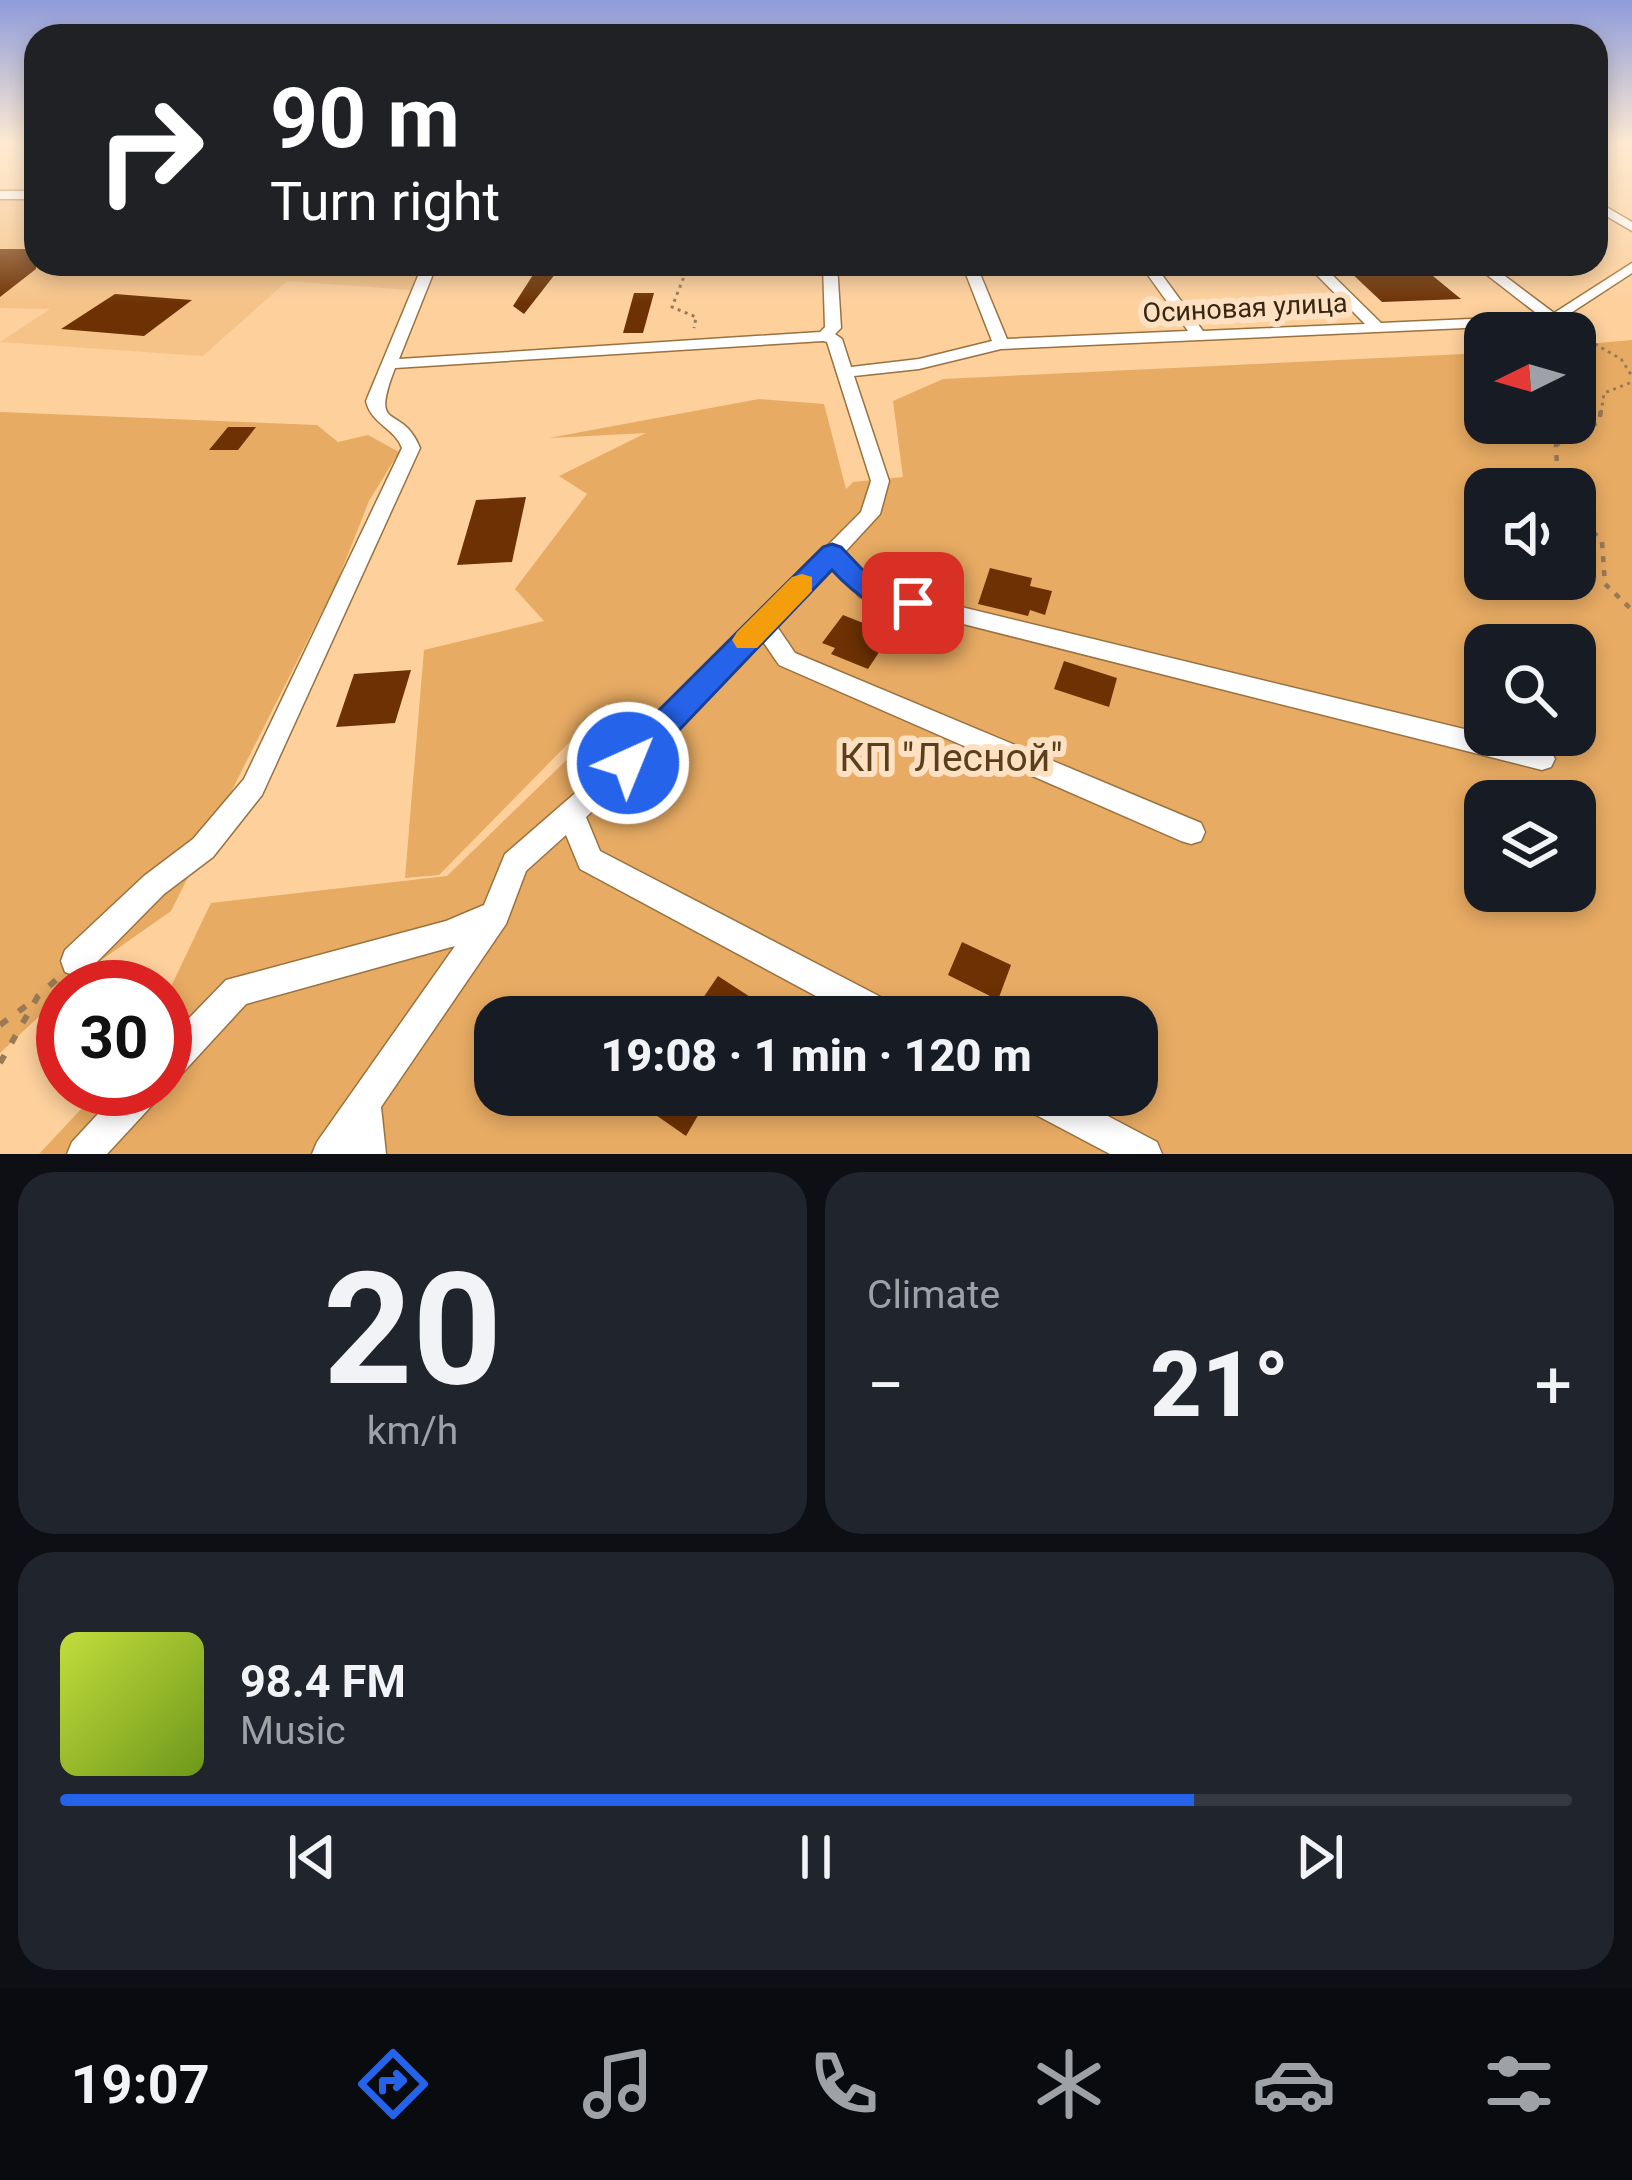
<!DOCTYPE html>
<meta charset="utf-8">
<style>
:root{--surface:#171b24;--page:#20242c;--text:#f1f3f6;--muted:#9ea1a6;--line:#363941;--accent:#2563eb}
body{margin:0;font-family:Roboto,sans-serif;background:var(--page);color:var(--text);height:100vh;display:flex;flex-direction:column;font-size:45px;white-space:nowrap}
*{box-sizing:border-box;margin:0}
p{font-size:39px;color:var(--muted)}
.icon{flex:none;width:66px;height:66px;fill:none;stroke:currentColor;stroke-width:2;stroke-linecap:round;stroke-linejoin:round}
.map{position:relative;height:1154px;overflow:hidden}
.sheet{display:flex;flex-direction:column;gap:18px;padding:18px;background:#0d0f14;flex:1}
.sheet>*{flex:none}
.guide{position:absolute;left:24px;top:24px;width:1584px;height:252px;border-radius:36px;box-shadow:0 6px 18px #0003;background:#202124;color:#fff;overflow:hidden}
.needle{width:78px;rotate:265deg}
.fabs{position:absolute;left:1464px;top:312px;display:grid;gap:24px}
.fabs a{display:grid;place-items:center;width:132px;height:132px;border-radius:24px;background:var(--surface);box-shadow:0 6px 18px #0003;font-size:60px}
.speed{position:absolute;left:36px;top:960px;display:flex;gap:24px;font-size:60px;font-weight:700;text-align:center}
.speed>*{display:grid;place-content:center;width:156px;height:156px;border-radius:50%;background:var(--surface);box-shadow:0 6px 18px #0003;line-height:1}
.speed .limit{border:18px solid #d22;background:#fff;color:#111}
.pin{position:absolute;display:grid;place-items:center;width:102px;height:102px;color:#fff;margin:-51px;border-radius:24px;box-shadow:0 6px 18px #0006}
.me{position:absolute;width:132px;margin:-66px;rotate:44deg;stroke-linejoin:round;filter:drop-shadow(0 0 9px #0008)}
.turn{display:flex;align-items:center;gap:42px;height:252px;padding:0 48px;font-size:54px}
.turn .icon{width:156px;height:156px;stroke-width:2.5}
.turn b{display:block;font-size:84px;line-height:102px}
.big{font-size:90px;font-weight:800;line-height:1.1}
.sheet .card{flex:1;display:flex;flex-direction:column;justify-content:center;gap:18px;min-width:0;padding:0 42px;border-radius:36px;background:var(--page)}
.sheet .dial{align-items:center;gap:0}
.dial b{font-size:156px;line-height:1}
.song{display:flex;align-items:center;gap:36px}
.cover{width:144px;height:144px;border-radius:18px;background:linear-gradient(135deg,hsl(70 70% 55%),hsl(80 70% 35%))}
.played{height:12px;border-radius:6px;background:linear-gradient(90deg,var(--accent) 75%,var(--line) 75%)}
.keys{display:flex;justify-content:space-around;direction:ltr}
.heat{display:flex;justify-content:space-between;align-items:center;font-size:66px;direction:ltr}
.sheet .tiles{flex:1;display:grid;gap:18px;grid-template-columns:1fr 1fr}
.card:last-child{grid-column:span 2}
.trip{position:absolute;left:474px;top:996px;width:684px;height:120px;border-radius:36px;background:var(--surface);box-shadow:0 6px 18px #0003;font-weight:800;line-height:120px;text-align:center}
.tab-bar{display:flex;height:192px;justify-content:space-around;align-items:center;background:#090b0e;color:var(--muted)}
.tab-bar .icon{width:84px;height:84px}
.tab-bar .active{color:var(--accent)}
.tab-bar b{font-size:54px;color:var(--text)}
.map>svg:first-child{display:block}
.built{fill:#f5c388}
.green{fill:#e7ab63;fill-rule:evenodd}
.building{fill:#6d3103}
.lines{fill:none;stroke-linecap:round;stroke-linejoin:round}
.minor-casing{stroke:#9a713f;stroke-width:3}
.path-far2{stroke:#9a7a56;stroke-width:3;stroke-dasharray:3 4.5;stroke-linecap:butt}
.path-far1{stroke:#9a7a56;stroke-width:4.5;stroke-dasharray:6 8;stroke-linecap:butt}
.path{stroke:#9a7a56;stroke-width:6;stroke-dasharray:9 14;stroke-linecap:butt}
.minor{fill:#fff;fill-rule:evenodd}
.route{fill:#2563eb;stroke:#184099;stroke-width:3}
.slow{fill:#f59e0b}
.labels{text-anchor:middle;stroke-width:12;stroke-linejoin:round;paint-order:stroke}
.far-street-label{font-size:27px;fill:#392712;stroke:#fde1c2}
.near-park-label{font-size:39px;fill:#5a3f1d;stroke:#fde1c2}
</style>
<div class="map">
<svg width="1632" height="1154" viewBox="0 0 1632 1154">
<rect width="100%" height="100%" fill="#fdd09c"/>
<path class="built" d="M0,199L36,200V264H423L411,290L287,281L203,356L0,342L50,309L0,308Z"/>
<path class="green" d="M1632,340V1154H39L100,1089H165V999L211,903L447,876L617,711L607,704L439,875L405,878L424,650L544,621L515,589L587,494L559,476L646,433L549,438L759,399L824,404L846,489L853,482L903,477L893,401L943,379L1485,353V423H1575V345ZM1485,489H1575V579H1485ZM1485,645H1575V735H1485ZM1485,801H1575V891H1485ZM495,1017H1137V1095H495Z
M0,412L317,425L338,442L368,435L399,452L369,501L337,582L171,911L63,987V994L0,1053Z"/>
<path class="building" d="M0,249H36V269L0,297Z
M540,264H563L524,314L513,306Z
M1422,267L1461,299L1382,302L1348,270Z
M634,293H654L643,333H623Z
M115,294L192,300L144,336L61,329Z
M228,427H256L238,450H209Z
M526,497L512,562L457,565L476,500Z
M990,568L1032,578L1030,586L1052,591L1045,615L1030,610L1028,616L978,604Z
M843,615L891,634L868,669L831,654L835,648L822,643Z
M1064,661L1117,678L1109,707L1054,689Z
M411,670L395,723L336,727L354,674Z
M962,942L1011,965L998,1000L948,975Z
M718,976L781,1017H690Z
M627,1095H710L686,1136Z"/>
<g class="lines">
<g class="minor-casing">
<path id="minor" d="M0,191H36V199H0Z
M1596,201L1632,222V231L1596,210Z
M1632,263V273L1554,324L1001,349L919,369L854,376L889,481L880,514L844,553L875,586L1542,748L1551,751L1555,759L1551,767L1542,770L868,600L860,597L832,566L776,625L795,653L1201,823L1205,832L1201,841L1191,844L1181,841L779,665L762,640L637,771L586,817L600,851L898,1006L903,1017H855L580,869L566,835L526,871L506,924L381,1107L386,1154H312L317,1142L455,946L246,1004L177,1079L165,1083V1043L226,980L446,921L484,905L505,854L619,755L861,512L871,481L827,342L823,341L395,368C369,436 401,401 420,448L262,795L213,857L164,894L87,972L76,976L65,972L61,961L65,950L144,876L193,839L244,779L402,448C395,428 371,424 366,401L423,264H437L399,359L820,332L825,327L823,264H837L841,328L835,334L842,339L851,367L919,359L992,341L962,264H976L1007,339L1188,331L1140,264H1154L1203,331L1365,324L1306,264H1321L1381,323L1540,316L1473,264H1489L1554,313Z
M121,1089H161L156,1101L107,1154H67L72,1142Z
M1016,1095H1068L1157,1142L1162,1154H1110L1021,1107Z"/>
</g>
<path class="path-far2" d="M689,264L672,307L696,317L694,328
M1569,329L1621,359L1632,376
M1601,413L1604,393L1632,382"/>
<path class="path-far1" d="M1558,489L1556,445L1599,422L1601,410
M1575,510L1602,542L1605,584L1632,610"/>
<path class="path" d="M0,1025L34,1000
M0,1063L38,996L57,979"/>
<use href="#minor" class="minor"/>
</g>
<linearGradient id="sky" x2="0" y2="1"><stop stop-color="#8d9bda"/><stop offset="0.47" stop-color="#feead2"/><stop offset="1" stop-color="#feead2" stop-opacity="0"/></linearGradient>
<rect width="1632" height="304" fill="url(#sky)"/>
<path class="route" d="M832,544L841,547L877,585L923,596V610C887,621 854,594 832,570L639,772H616L611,763L616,753L823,547Z"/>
<path class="slow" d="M802,574L812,577V591L757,648H737L732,640L737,632L792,577Z"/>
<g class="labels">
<g class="far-street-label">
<text transform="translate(1245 308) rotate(-3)" y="9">Осиновая улица</text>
</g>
<g class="near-park-label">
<text x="951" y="771">КП "Лесной"</text>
</g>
</g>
</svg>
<div class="fabs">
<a><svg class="needle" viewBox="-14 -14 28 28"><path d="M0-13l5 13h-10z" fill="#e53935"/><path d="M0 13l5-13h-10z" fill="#9ea1a6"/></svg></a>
<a><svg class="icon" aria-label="sound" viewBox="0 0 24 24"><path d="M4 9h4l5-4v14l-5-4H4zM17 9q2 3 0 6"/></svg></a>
<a><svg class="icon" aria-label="search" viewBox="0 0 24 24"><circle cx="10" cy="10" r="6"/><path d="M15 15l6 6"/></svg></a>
<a><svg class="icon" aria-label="layers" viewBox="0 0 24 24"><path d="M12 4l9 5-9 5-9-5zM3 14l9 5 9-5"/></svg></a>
</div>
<div class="speed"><div class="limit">30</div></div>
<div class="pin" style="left:913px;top:603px;background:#d93025"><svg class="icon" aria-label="arrive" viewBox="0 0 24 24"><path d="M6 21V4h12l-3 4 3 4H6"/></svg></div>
<svg class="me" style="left:628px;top:763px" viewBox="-20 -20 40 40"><circle r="17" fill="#2563eb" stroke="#fff" stroke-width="3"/><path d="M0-11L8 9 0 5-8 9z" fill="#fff"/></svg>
<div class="trip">19:08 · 1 min · 120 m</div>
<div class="guide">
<div class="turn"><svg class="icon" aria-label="right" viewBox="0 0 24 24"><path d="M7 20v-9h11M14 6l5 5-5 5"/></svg><div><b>90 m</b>Turn right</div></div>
</div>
</div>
<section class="sheet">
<div class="tiles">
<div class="card dial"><b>20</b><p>km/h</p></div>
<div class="card"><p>Climate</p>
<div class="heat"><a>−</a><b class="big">21°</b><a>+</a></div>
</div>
<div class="card">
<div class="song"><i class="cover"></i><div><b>98.4 FM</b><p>Music</p></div></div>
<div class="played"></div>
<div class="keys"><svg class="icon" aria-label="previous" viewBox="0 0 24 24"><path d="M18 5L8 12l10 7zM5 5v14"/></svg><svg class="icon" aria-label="pause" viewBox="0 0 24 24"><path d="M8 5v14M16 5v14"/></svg><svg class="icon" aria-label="next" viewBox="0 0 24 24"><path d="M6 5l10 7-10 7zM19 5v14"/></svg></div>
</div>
</div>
</section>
<nav class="tab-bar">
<b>19:07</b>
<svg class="icon active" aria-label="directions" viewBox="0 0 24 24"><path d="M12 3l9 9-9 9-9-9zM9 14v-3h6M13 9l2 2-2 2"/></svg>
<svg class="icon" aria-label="music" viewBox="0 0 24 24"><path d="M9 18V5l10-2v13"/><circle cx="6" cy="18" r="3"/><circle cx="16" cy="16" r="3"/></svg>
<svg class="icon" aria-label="phone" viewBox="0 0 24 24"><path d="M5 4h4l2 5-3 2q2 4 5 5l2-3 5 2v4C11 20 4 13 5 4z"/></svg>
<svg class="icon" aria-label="climate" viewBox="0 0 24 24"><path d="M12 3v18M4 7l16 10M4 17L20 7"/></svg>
<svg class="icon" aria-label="car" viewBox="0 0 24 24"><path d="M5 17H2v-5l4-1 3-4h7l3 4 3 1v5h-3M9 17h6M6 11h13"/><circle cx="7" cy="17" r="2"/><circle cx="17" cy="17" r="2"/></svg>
<svg class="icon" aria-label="filters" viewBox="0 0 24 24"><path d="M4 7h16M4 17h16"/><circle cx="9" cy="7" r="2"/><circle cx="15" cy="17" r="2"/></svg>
</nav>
